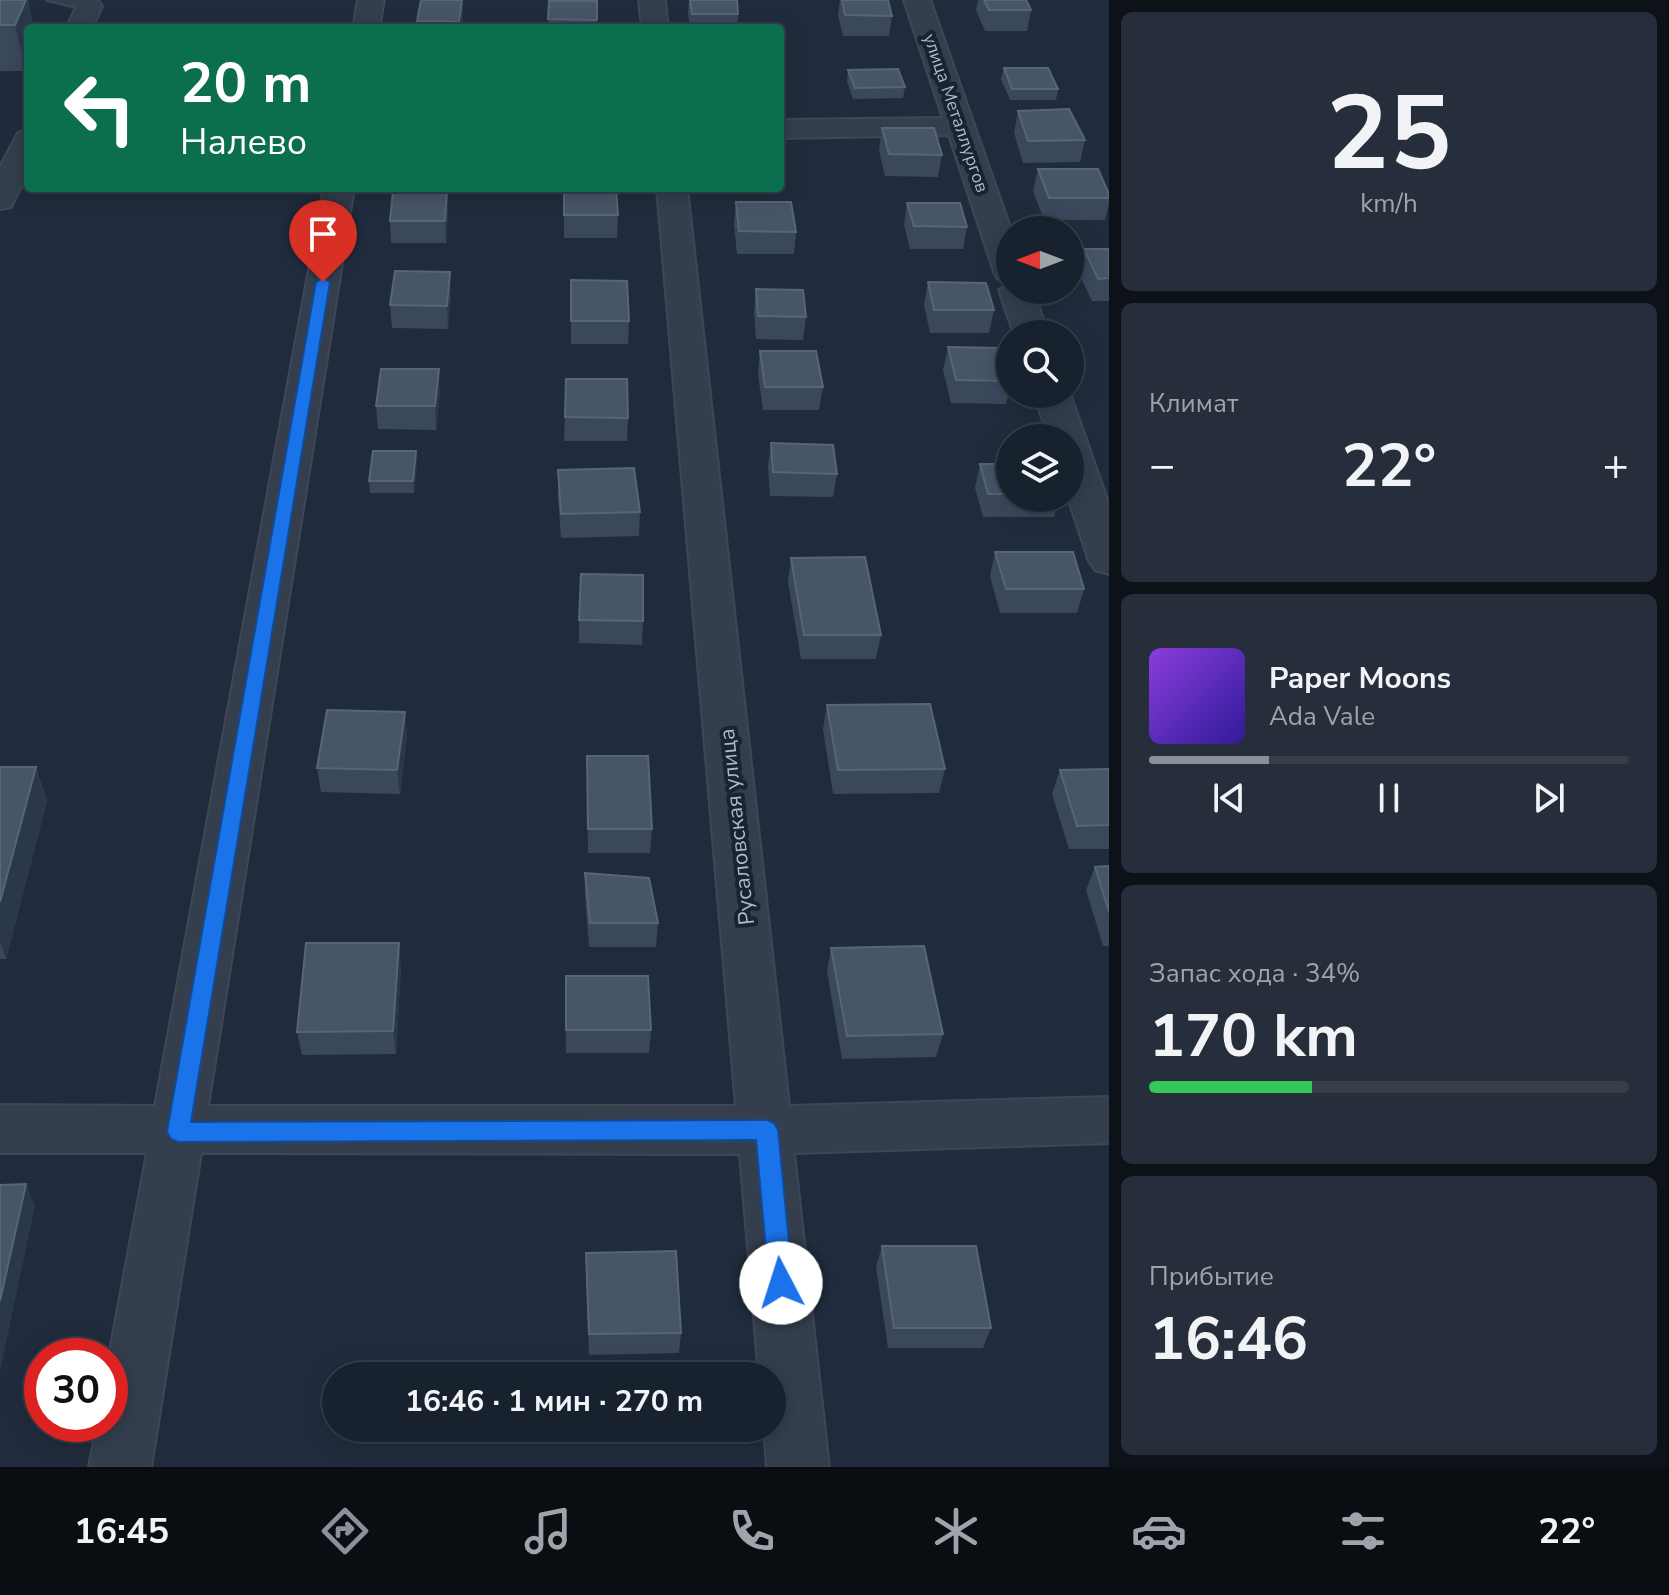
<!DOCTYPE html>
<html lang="ru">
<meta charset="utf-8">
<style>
:root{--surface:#18212e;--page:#252e3a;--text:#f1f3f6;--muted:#9fa3aa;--line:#363e4a;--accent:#8c9099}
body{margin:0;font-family:"Nunito Sans",sans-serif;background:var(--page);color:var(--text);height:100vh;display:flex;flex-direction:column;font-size:30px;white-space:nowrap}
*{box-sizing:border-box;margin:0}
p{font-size:26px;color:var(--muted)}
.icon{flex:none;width:44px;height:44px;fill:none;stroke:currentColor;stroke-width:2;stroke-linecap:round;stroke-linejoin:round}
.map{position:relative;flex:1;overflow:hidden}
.sheet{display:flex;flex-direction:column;gap:12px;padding:12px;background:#0d1219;width:560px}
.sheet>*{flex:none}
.banner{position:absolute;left:24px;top:24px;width:760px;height:168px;border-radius:8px;box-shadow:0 4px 20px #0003,0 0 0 2px var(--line);background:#0b6e4f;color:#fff;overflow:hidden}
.needle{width:52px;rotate:270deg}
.controls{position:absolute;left:996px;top:216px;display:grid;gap:16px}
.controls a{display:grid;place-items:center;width:88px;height:88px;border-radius:50%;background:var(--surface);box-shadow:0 4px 20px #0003,0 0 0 2px var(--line);font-size:40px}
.speed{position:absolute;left:24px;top:1338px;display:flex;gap:16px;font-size:40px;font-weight:700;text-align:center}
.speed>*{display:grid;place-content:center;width:104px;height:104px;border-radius:50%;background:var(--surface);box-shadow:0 4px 20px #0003,0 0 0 2px var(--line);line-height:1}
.speed .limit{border:12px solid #d22;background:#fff;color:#111}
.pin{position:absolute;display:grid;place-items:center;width:68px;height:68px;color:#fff;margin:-82px -34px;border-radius:50% 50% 50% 0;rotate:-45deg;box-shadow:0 0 8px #0007}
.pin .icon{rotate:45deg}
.me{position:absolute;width:88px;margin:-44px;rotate:355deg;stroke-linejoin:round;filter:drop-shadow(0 0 6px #0008)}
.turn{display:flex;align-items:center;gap:28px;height:168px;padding:0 24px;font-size:36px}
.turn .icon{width:104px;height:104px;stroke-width:2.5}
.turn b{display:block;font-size:56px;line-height:68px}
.big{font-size:60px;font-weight:700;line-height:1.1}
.sheet .tile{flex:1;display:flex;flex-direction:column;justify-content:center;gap:12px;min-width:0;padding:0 28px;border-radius:12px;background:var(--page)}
.sheet .dial{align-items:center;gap:0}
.dial b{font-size:104px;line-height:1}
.song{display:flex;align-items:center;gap:24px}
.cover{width:96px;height:96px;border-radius:12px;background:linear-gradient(135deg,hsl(270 70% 55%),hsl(250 70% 35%))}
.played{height:8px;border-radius:4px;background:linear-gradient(90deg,var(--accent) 25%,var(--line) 25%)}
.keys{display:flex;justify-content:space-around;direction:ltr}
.heat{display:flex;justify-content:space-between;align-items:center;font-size:44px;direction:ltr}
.charge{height:12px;border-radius:6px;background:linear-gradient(90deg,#34c759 34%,var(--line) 0)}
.trip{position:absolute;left:322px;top:1362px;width:464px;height:80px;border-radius:40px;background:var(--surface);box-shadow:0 4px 20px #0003,0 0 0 2px var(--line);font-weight:700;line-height:80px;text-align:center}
.dock{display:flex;height:128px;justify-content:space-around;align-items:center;background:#0a0d12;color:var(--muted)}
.dock .icon{width:56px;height:56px}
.dock .selected{color:var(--accent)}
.dock b{font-size:36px;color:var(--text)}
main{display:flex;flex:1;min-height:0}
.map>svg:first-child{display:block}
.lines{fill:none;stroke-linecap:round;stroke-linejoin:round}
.lane-casing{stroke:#3d4756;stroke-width:4}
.street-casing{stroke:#3d4756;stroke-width:4}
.lane{fill:#343e4d;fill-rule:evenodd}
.street{fill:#343e4d;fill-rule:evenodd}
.wall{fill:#3b485c}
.shaded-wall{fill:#2b384b}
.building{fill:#475568;stroke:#586477;stroke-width:2}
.route{fill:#1a73e8;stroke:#114b97;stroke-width:2}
.labels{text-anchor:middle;stroke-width:8;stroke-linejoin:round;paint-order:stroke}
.far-street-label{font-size:18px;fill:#afb9c9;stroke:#192332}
.street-label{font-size:22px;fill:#afb9c9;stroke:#192332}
</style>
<main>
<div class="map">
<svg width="1109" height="1467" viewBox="0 0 1109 1467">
<rect width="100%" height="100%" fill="#202c3d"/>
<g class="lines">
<g class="lane-casing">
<path id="lane" d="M47,0H79L96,6L89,10Z"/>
</g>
<g class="street-casing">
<path id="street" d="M80,0H98L102,6L92,28H66Z
M358,0H384L379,28H353Z
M639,0H665L668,28H642Z
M904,0H930L1011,230L1010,290H1033L1048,334H1014L999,290L1010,282L998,279L994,272L949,135L780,138V120L943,118Z
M28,130V172L11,207L0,209V167L18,133Z
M324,188H354L208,1106H736L657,188H687L789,1106L1109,1097V1143L794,1153L829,1467H767L764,1428H772V1376H759L740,1154L201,1153L151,1467H89L97,1424H110L109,1356L147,1153H0V1105L155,1106Z
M1034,394H1070L1109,505V574L1095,570L1089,561L1068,498L1070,438H1049Z"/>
</g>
<use href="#lane" class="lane"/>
<use href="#street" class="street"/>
</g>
<path class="wall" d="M0,0H28L34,28H28V65L26,71H0Z
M689,0H737L738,14L737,28H690L688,13Z
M840,0H888L892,16L889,36H843L838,15Z
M978,0H1026L1031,10L1027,31H985L976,10Z
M549,1H597V28H548Z
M463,18L462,28H417V21Z
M1004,68L1058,89L1056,100H1010L1001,79Z
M848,70L905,87L903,98L853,99L847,81Z
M1018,111L1085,140L1080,162L1023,163L1014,133Z
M882,128L942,155L938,177L885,176L879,150Z
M1038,169L1109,194V204L1105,220H1044L1033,191Z
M564,188L618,215L617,238H564Z
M447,190L448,213L446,243H391L390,221Z
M736,202L796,232L794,254H737L734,224Z
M907,203L967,227L963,249H910L904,225Z
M1084,249H1109V301H1092L1078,272Z
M571,280L629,321L628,344H571Z
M928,282L994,310L989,333H930L924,305Z
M756,289L806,317L803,340L756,339L754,312Z
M451,295L448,329L392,328L390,305Z
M948,347L1010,381V388L1006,404L951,403L943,370Z
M760,351L823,387L819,410H763L758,374Z
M566,379L628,418L627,441H564Z
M440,392L436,430L378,429L376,406Z
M771,443L837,474L833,497L770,496L768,467Z
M416,451L417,463L414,493H370L369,481Z
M980,464H1010V498H1059L1054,517H983L975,488Z
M558,470L640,512L639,536L561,538L558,494Z
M995,552L1084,589L1077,613H1000L990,576Z
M791,558L881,635L876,659H801L788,582Z
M579,620L643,621L642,645L579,643Z
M827,705L945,769L939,793L833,794L823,729Z
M407,736L400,794L321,792L317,768Z
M587,756L652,829L650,853H588Z
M0,767H36L47,801L6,959H0Z
M1109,769V849H1069L1052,794L1060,770Z
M1109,866V946H1103L1086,890L1095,867Z
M585,873L658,923L656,947H589L585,896Z
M831,948L943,1034L936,1057L842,1059L827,971Z
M401,966L396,1054L302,1055L297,1032Z
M566,976L651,1030L649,1053H566Z
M882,1246L991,1328L983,1348H888L876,1267Z
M586,1253L681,1333L679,1353L589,1355L586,1274Z"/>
<path class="shaded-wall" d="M26,0H28L34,28H28V65L26,71L15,25Z
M463,0V18L462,28H459V22Z
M447,190L448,213L446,243L445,221Z
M450,272L451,295L448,329L447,306Z
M439,369L440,392L436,430L435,406Z
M416,451L417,463L414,493L413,481Z
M405,712L407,736L400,794L397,770Z
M36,767L47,801L6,959L0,942V902Z
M399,943L401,966L396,1054L393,1031Z
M26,1184L35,1206L0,1371V1301Z"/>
<path class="building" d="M0,0H26L15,25H0Z
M421,0H462L459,22L417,21Z
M690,0H737L738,14H692Z
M842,0H888L892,16L845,15Z
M984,0H1026L1031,10H989Z
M549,1H597V20L548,19Z
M1004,68H1048L1058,89H1012Z
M898,69L905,87L855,88L848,70Z
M1069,109L1085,140L1028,141L1018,111Z
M882,128H934L942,155L889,154Z
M1038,169H1098L1109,194V198H1049Z
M564,188H616L618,215H564Z
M447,190L445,221H390L393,191Z
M736,202H791L796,232L739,231Z
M907,203H960L967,227L914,226Z
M1084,249H1109V278L1098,279Z
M395,271L450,272L447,306L390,305Z
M571,280L627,281L629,321H571Z
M928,282L986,283L994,310H934Z
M756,289L803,290L806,317L758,316Z
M948,347L1002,348L1010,375V381L956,380Z
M760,351H816L823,387H765Z
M381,369H439L435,406H376Z
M566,379H627L628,418L565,417Z
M771,443L833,445L837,474L773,472Z
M373,451H416L413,481H369Z
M980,464H1010V494H988Z
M634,468L640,512L561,514L558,470Z
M995,552H1073L1084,589H1006Z
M865,557L881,635H804L791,558Z
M581,574L643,575V621L579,620Z
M930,704L945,769L838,770L827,705Z
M327,710L405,712L397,770L317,768Z
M587,756H648L652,829H588Z
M0,767H36L0,902Z
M1109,769V825L1077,826L1060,770Z
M1109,866V912L1095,867Z
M585,873L649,878L658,923H590Z
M306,943H399L393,1031L297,1032Z
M924,946L943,1034L847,1036L831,948Z
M566,976H648L651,1030H566Z
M26,1184L0,1301V1185Z
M882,1246H976L991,1328H894Z
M676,1251L681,1333L589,1334L586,1253Z"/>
<path class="route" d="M323,278L330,282L191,1122L767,1120L774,1123L778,1130L793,1283L789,1291L781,1294L773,1291L769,1283L756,1140L178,1142L171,1139L167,1132L316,282Z"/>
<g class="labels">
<g class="far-street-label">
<text transform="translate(956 113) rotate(71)" y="6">улица Металлургов</text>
</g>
<g class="street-label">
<text transform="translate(736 827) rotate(-96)" y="8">Русаловская улица</text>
</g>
</g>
</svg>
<div class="controls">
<a><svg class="needle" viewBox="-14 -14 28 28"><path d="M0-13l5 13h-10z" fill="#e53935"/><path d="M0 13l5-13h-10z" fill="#9fa3aa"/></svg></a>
<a><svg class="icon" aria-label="search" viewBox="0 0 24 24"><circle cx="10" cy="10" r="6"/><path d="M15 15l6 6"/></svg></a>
<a><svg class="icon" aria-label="layers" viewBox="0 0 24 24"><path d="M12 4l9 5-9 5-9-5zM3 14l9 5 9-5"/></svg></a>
</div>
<div class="speed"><div class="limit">30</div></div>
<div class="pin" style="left:323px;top:282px;background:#d93025"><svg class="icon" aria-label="arrive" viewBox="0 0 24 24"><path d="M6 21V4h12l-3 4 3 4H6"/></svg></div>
<svg class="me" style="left:781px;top:1283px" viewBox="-20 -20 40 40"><circle r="19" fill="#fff"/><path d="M0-13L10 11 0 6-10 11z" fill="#1a73e8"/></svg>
<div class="trip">16:46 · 1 мин · 270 m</div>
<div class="banner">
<div class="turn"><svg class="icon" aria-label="left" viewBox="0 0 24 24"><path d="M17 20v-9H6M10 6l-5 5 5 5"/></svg><div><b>20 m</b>Налево</div></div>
</div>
</div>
<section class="sheet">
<div class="tile dial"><b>25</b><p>km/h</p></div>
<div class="tile"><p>Климат</p>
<div class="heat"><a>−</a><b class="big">22°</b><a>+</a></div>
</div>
<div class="tile">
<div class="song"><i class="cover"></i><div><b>Paper Moons</b><p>Ada Vale</p></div></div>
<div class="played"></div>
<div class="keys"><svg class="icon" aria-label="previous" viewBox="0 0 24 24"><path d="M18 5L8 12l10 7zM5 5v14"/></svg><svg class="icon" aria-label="pause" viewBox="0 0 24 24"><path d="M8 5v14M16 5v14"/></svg><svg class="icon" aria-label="next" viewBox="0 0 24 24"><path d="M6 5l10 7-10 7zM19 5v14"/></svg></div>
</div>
<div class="tile"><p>Запас хода · 34%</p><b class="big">170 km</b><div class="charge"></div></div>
<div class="tile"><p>Прибытие</p><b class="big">16:46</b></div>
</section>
</main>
<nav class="dock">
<b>16:45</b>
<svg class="icon selected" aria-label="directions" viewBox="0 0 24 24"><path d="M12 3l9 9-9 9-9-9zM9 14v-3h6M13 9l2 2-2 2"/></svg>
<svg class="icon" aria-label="music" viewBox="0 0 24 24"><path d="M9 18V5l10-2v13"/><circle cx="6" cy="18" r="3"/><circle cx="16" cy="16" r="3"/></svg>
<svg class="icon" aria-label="phone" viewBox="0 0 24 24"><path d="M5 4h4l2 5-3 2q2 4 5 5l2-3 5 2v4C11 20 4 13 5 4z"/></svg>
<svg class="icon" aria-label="climate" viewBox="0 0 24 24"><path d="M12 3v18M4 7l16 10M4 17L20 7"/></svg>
<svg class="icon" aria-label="car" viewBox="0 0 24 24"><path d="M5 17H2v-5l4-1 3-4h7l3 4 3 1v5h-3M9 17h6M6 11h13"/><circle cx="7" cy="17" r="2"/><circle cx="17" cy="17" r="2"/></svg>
<svg class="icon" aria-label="filters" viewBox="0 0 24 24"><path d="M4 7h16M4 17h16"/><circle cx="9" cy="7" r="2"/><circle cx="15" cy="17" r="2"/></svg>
<b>22°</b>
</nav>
